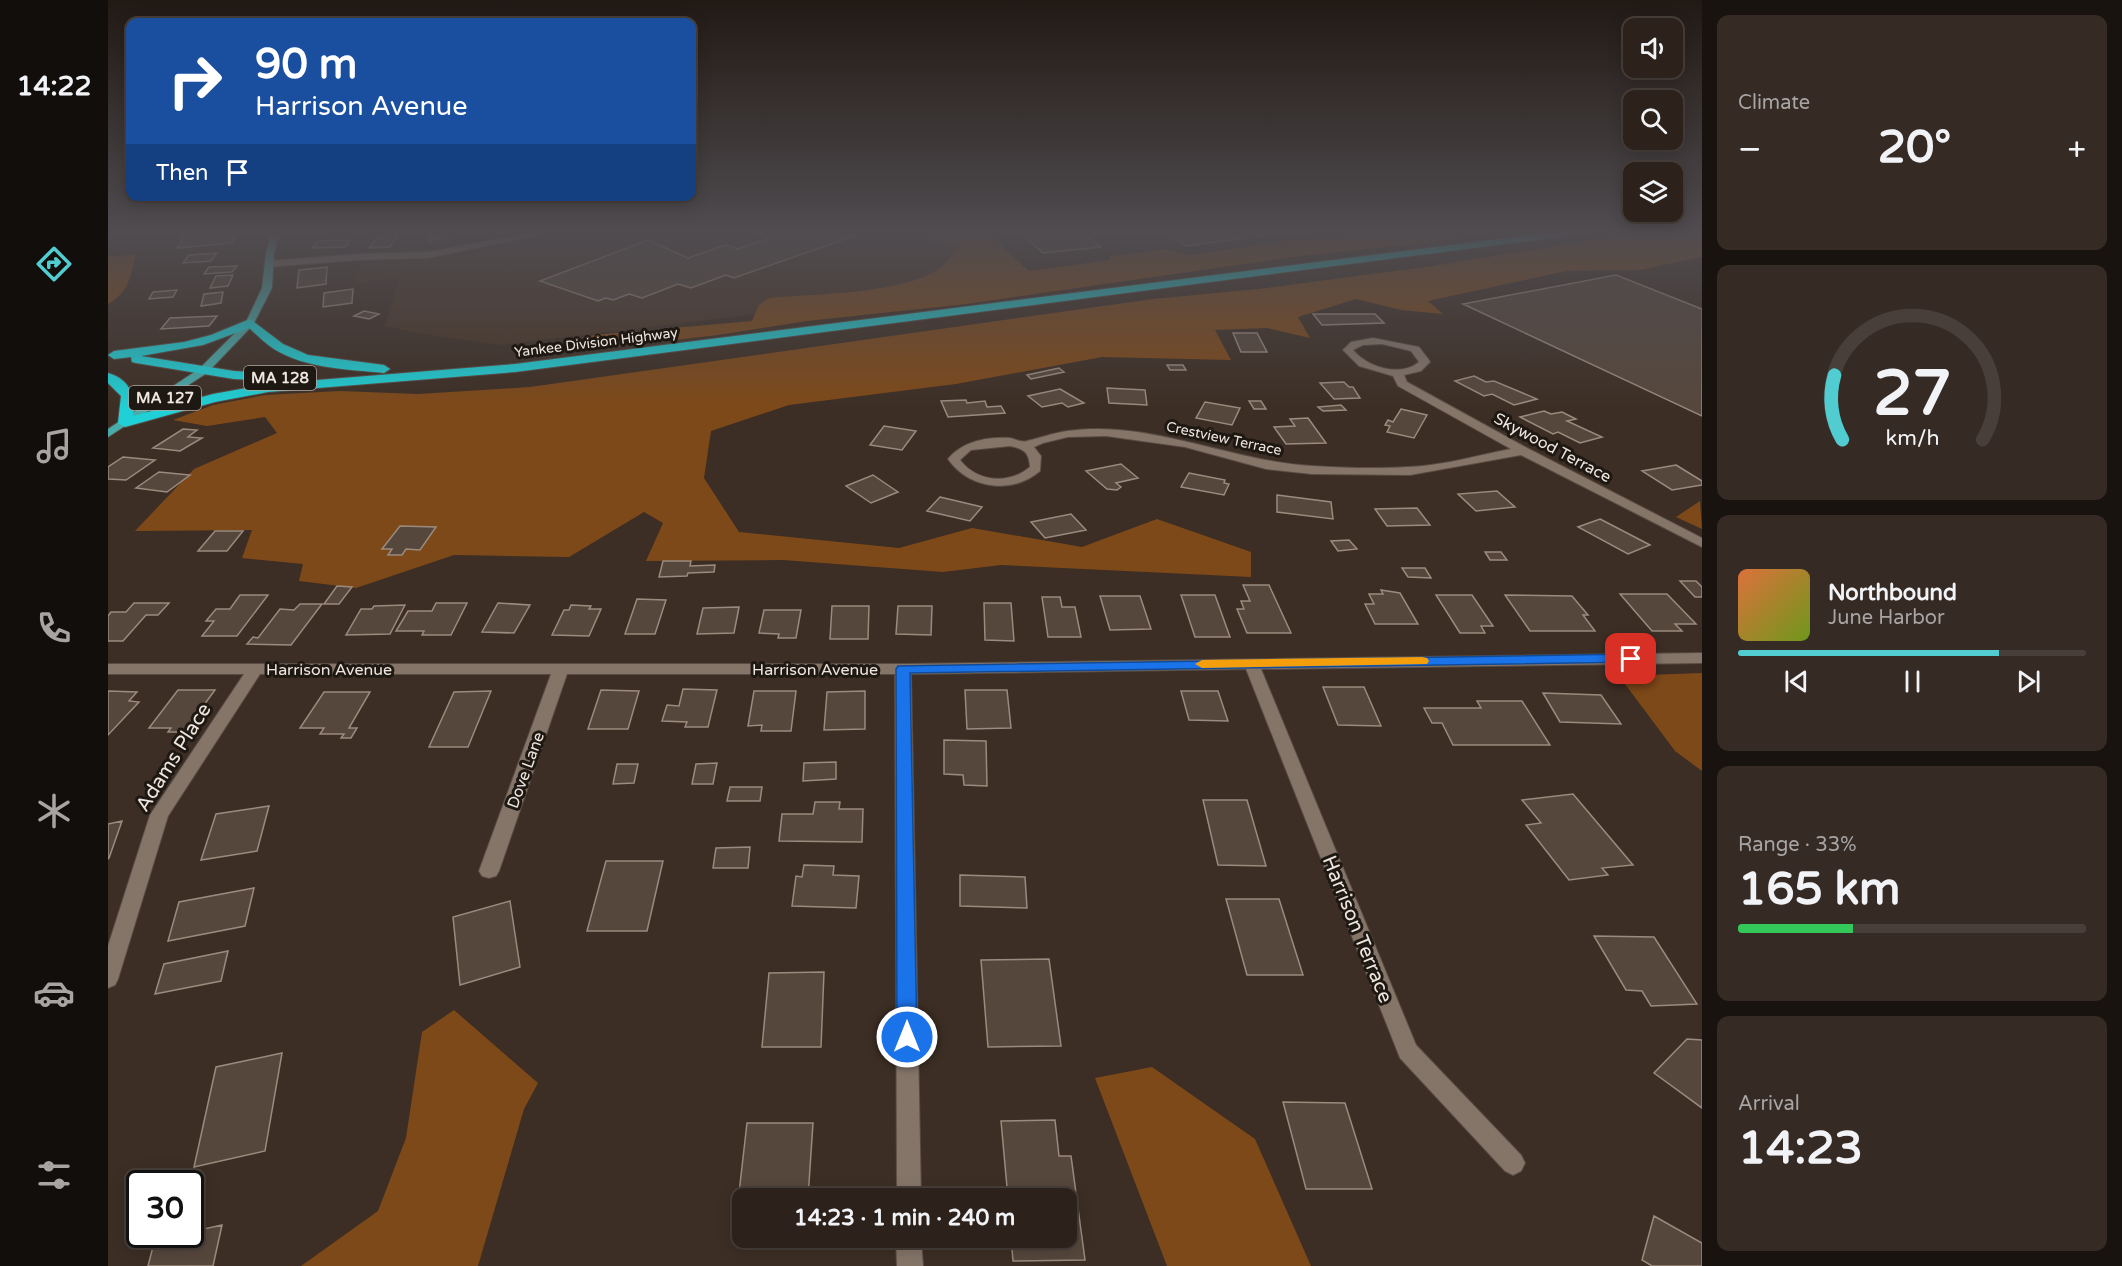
<!DOCTYPE html>
<meta charset="utf-8">
<style>
:root{--surface:#2d221b;--page:#352a24;--text:#f1f3f6;--muted:#a7a4a3;--line:#483f3a;--accent:#51ccd1}
body{margin:0;font-family:"Varela Round",sans-serif;background:var(--page);color:var(--text);height:100vh;display:flex;flex-direction:column;font-size:22px;white-space:nowrap}
*{box-sizing:border-box;margin:0}
p{font-size:20px;color:var(--muted)}
.icon{flex:none;width:33px;height:33px;fill:none;stroke:currentColor;stroke-width:2;stroke-linecap:round;stroke-linejoin:round}
.map{position:relative;flex:1;overflow:hidden}
.details{display:flex;flex-direction:column;gap:15px;padding:15px;background:#19130f;width:420px}
.details>*{flex:none}
.hud{position:absolute;left:18px;top:18px;width:570px;height:183px;border-radius:12px;box-shadow:0 3px 15px #0003,0 0 0 2px var(--line);background:#1a4fa0;color:#fff;overflow:hidden}
.tools{position:absolute;left:1515px;top:18px;display:grid;gap:12px}
.tools a{display:grid;place-items:center;width:60px;height:60px;border-radius:12px;background:var(--surface);box-shadow:0 3px 15px #0003,0 0 0 2px var(--line);font-size:30px}
.speed{position:absolute;left:18px;top:1170px;display:flex;gap:12px;font-size:30px;font-weight:700;text-align:center}
.speed>*{display:grid;place-content:center;width:78px;height:78px;border-radius:50%;background:var(--surface);box-shadow:0 3px 15px #0003,0 0 0 2px var(--line);line-height:1}
.speed .limit{border:3px solid #111;border-radius:9px;background:#fff;color:#111}
.pin{position:absolute;display:grid;place-items:center;width:51px;height:51px;color:#fff;margin:-26px;border-radius:12px;box-shadow:0 3px 9px #0006}
.me{position:absolute;width:66px;margin:-33px;rotate:0deg;stroke-linejoin:round;filter:drop-shadow(0 0 4px #0008)}
.turn{display:flex;align-items:center;gap:21px;height:126px;padding:0 30px;font-size:27px}
.turn .icon{width:78px;height:78px;stroke-width:2.5}
.turn b{display:block;font-size:42px;line-height:51px}
.then{display:flex;align-items:center;height:57px;padding:0 30px;background:#0003;gap:12px;font-size:22px}
.big{font-size:45px;font-weight:800;line-height:1.1}
.details .widget{flex:1;display:flex;flex-direction:column;justify-content:center;gap:9px;min-width:0;padding:0 21px;border-radius:12px;background:var(--page)}
.details .dial{align-items:center;gap:0}
.dial svg{height:156px;overflow:visible;fill:none;stroke:var(--line);stroke-width:7;stroke-linecap:round;text-anchor:middle}
.dial text{fill:var(--text);stroke:none}
.song{display:flex;align-items:center;gap:18px}
.cover{width:72px;height:72px;border-radius:9px;background:linear-gradient(135deg,hsl(20 70% 55%),hsl(80 70% 35%))}
.played{height:6px;border-radius:3px;background:linear-gradient(90deg,var(--accent) 75%,var(--line) 75%)}
.keys{display:flex;justify-content:space-around;direction:ltr}
.heat{display:flex;justify-content:space-between;align-items:center;font-size:33px;direction:ltr}
.charge{height:9px;border-radius:4px;background:linear-gradient(90deg,#34c759 33%,var(--line) 0)}
.trip{position:absolute;left:624px;top:1188px;width:345px;height:60px;border-radius:12px;background:var(--surface);box-shadow:0 3px 15px #0003,0 0 0 2px var(--line);font-weight:800;line-height:60px;text-align:center}
main{display:flex;flex:1;min-height:0}
.dock{display:flex;flex-direction:column;width:108px;justify-content:space-around;align-items:center;background:#120e0b;color:var(--muted)}
.dock .icon{width:42px;height:42px}
.dock .on{color:var(--accent)}
.dock b{font-size:27px;color:var(--text)}
.map>svg:first-child{display:block}
.built{fill:#483526}
.forest{fill:#7e4919}
.building{fill:#56473c;stroke:#9b8a7e;stroke-width:1.5}
.lines{fill:none;stroke-linecap:round;stroke-linejoin:round}
.street-casing{stroke:#584c44;stroke-width:2}
.primary-casing{stroke:#584c44;stroke-width:2}
.highway-casing{stroke:#584c44;stroke-width:2}
.street{fill:#857569;fill-rule:evenodd}
.primary{fill:#48acab;fill-rule:evenodd}
.highway{fill:#1fd1d7;fill-rule:evenodd}
.route{fill:#1a73e8;stroke:#114b97;stroke-width:1.5}
.slow{fill:#f59e0b}
.labels{text-anchor:middle;stroke-width:6;stroke-linejoin:round;paint-order:stroke}
.far-street-label{font-size:14px;fill:#efe5df;stroke:#1e1813}
.shield{fill:#1e1813;stroke:#b0a8a2;stroke-width:1.5}
.shield-label{font-size:15px;font-weight:bold;fill:#efe5df}
.street-label{font-size:16px;fill:#efe5df;stroke:#1e1813}
.near-street-label{font-size:20px;fill:#efe5df;stroke:#1e1813}
</style>
<main>
<nav class="dock">
<b>14:22</b>
<svg class="icon on" aria-label="directions" viewBox="0 0 24 24"><path d="M12 3l9 9-9 9-9-9zM9 14v-3h6M13 9l2 2-2 2"/></svg>
<svg class="icon" aria-label="music" viewBox="0 0 24 24"><path d="M9 18V5l10-2v13"/><circle cx="6" cy="18" r="3"/><circle cx="16" cy="16" r="3"/></svg>
<svg class="icon" aria-label="phone" viewBox="0 0 24 24"><path d="M5 4h4l2 5-3 2q2 4 5 5l2-3 5 2v4C11 20 4 13 5 4z"/></svg>
<svg class="icon" aria-label="climate" viewBox="0 0 24 24"><path d="M12 3v18M4 7l16 10M4 17L20 7"/></svg>
<svg class="icon" aria-label="car" viewBox="0 0 24 24"><path d="M5 17H2v-5l4-1 3-4h7l3 4 3 1v5h-3M9 17h6M6 11h13"/><circle cx="7" cy="17" r="2"/><circle cx="17" cy="17" r="2"/></svg>
<svg class="icon" aria-label="filters" viewBox="0 0 24 24"><path d="M4 7h16M4 17h16"/><circle cx="9" cy="7" r="2"/><circle cx="15" cy="17" r="2"/></svg>
</nav>
<div class="map">
<svg width="1594" height="1266" viewBox="0 0 1594 1266">
<rect width="100%" height="100%" fill="#3c2e24"/>
<path class="built" d="M464,232H842L877,278L658,313L392,345L314,334L277,326L291,279L247,283L253,262L363,254Z"/>
<path class="forest" d="M799,232H879L921,271L1002,260V256L1059,249L1080,255L1184,240L1227,239L1258,232H1387L1327,242L1184,257L858,304L699,321L610,335L490,349H470L464,344L486,335L644,321L651,305L661,298C707,294 783,294 824,273C835,268 844,257 850,247Z
M1534,232H1594V257L1531,270L1458,271L1320,301L1335,314L1293,310L1248,299L1190,317L1202,338L1159,328L1107,330L1123,360L994,357L848,384L681,405L603,431L596,478L631,532L791,548L864,528L974,547L1049,519L1143,552V577L893,565L835,572L675,560L538,561L555,523L536,512L461,557L346,555L248,588L191,581L195,564L134,558L144,530L27,531L86,469L169,433L157,417L99,426L65,420L105,405L157,395L232,391L310,394L422,387L1045,299L1150,289L1324,266Z
M28,254C23,276 21,292 0,304V257Z
M1592,501L1594,529L1568,517Z
M1594,673V771L1567,751L1511,676Z
M346,1010L430,1083L416,1109L370,1266H193L270,1211L298,1138L314,1032Z
M1044,1067L1147,1139L1203,1266H1059L987,1078Z"/>
<path class="building" d="M78,232H129L124,243L69,248Z
M325,232H344L342,237L321,241Z
M645,232H731L746,236L626,278L618,275L583,288L570,284L534,298L521,294L505,300L498,298L490,301L432,281L540,240L580,258L617,245L630,249L661,238Z
M911,232H974L993,247L935,253Z
M1058,232H1190L1149,236L1144,233L1134,234L1139,238L1078,246Z
M274,233H291L282,247L261,248L268,239H275L276,237H272Z
M242,240L237,247L204,248L210,241Z
M109,253L103,261L75,263L81,255Z
M129,266L124,272L96,274L101,267Z
M219,267L218,284L189,288L191,270Z
M125,275L120,286L102,288L108,276Z
M1508,275L1594,309V416L1355,304Z
M245,289L244,303L215,307L216,293Z
M69,290L65,297L41,299L45,292Z
M115,292L113,303L93,306L96,294Z
M256,311L271,314L261,319L246,316Z
M1205,314H1267L1276,323L1214,325Z
M109,316L101,326L53,329L62,318Z
M1125,333H1149L1159,352H1133Z
M1059,365H1075L1078,370H1062Z
M951,368L956,372L923,379L919,375Z
M1366,376L1378,382L1386,381L1429,399L1406,405L1384,394L1376,396L1347,381Z
M1236,382L1241,387H1245L1252,398L1226,399L1212,383Z
M999,388L1037,390L1039,405L1001,403Z
M952,389L976,403L960,407L954,403L934,407L920,396Z
M858,400L859,403L877,401L879,407L893,406L897,413L840,417L833,401Z
M1141,401H1153L1158,409H1146Z
M1097,402L1132,408L1124,425L1088,418Z
M1233,405L1238,410L1215,411L1210,407Z
M1293,409L1319,415L1306,438L1279,432L1282,426L1277,425L1280,420L1285,422Z
M1436,411L1443,414L1454,412L1468,419L1459,421L1494,437L1472,443L1450,432L1445,434L1412,417Z
M1200,418L1218,443L1178,444L1166,427L1187,426L1182,419Z
M776,426L808,431L794,450L762,445Z
M75,429L89,430L80,437L94,438L72,451L45,448Z
M15,457L47,460L18,480L0,479V467Z
M1013,464L1030,478L1008,483L1013,487L1009,490L999,489L978,471Z
M1568,465L1594,481V485L1564,490L1534,471Z
M51,472L82,475L59,492L28,488Z
M1081,473L1117,480L1116,483L1121,484L1116,495L1073,487Z
M765,475L790,492L763,503L738,486Z
M1389,491L1407,507L1368,511L1350,494Z
M1169,495L1223,502L1225,519L1169,512Z
M832,497L874,507L862,521L819,511Z
M1309,508L1322,525L1279,526L1267,509Z
M963,514L978,530L937,538L923,522Z
M1492,519L1542,545L1520,554L1470,527Z
M292,526L328,527L312,550L298,549L294,555H280L284,549H274Z
M107,531H135L119,551H90Z
M1241,540L1249,549L1230,551L1223,541Z
M1377,552H1393L1399,560H1382Z
M555,561H583L582,566L607,565L606,572L580,573L579,576L551,577Z
M1294,568H1317L1323,578L1300,577Z
M1572,581H1588L1594,587V597H1587Z
M1135,585H1161L1183,633H1139L1129,609H1136L1133,601H1142Z
M229,586L244,587L231,604H216Z
M1273,590L1292,593L1310,624H1267L1257,604H1266L1261,594H1275Z
M1512,594H1559L1588,624H1567L1574,631H1544Z
M132,595H160L129,636H94L106,621H98L108,609H122Z
M1073,595H1107L1122,637H1087Z
M1328,595H1364L1385,626H1373L1377,633H1352Z
M1397,595L1464,596L1480,615H1475L1487,631H1422Z
M992,596H1032L1043,629L1002,630Z
M934,597H952L954,607H967L973,637H940Z
M529,599L558,600L547,634H517Z
M26,603H61L50,615H38L15,641H0V616L3,612H18Z
M328,603H359L343,635H314L316,631H288L300,611H324Z
M390,603L422,605L406,633L374,632Z
M876,603H903L906,641L877,640Z
M192,604H214L183,645L139,644L145,637L150,638L172,609L186,610Z
M297,605L282,634L238,635L253,609H264L266,606Z
M463,605L483,606L481,609H493L481,636L444,635L456,610H461Z
M724,606H761L760,639H722Z
M790,606H824L823,635L788,634Z
M631,607L626,633L589,634L595,608Z
M656,610H693L688,638H670L671,634L651,633Z
M1215,687H1256L1273,726L1230,725Z
M575,689L609,690L600,727H577L579,722L554,721L559,705L571,706Z
M70,690H107L79,728H87L83,732H60L63,728H41Z
M493,690L531,691L520,729H480Z
M857,690H899L903,728L859,729Z
M0,691L29,692L21,701L31,702L0,735Z
M383,691L360,747H321L346,692Z
M646,691H688L683,731H653L654,725L640,726Z
M757,691V729L716,730L719,692Z
M1073,691H1110L1120,721L1081,720Z
M216,692H262L241,728H249L243,738H233L236,734H212L216,728H192Z
M1435,693L1493,695L1513,724L1452,722Z
M1369,701H1414L1442,745H1345L1334,723H1324L1316,708H1373Z
M836,740L878,741L879,786L856,785L855,775L836,774Z
M728,762V779L695,781L696,763Z
M609,763L605,784H584L588,764Z
M509,764H530L526,783L505,784Z
M622,787H654L652,801H619Z
M1465,794L1525,865L1494,868L1500,875L1461,880L1418,825L1433,823L1414,800Z
M1095,800H1139L1158,866L1110,865Z
M707,802H732L731,809H755L754,842L671,841L674,814H705Z
M161,806L149,851L93,860L108,814Z
M14,821L1,858L0,859V824Z
M642,847L640,868H605L608,848Z
M498,861H555L539,931H479Z
M696,865L726,866L725,875L751,876L748,908L684,906L688,876L694,877Z
M852,875L917,877L919,908L852,906Z
M146,888L137,926L60,941L71,902Z
M1118,899H1171L1195,975H1139Z
M402,901L412,967L352,985L345,917Z
M1486,936L1546,937L1589,1004L1543,1006L1534,991L1518,990Z
M120,951L113,981L47,994L56,964Z
M941,959L953,1046L880,1047L873,960Z
M716,972L713,1047H654L661,973Z
M1579,1039L1594,1040V1108L1546,1073Z
M174,1053L157,1151L86,1167L108,1067Z
M1175,1102L1237,1103L1264,1189H1198Z
M947,1120L951,1156H963L977,1260L905,1261L903,1238H958V1198H900L893,1121Z
M639,1123H705L700,1198H634V1228H627Z
M1546,1216L1594,1243V1266H1544L1534,1260Z
M114,1225L105,1266H40L47,1239L69,1234H82V1232Z"/>
<g class="lines">
<g class="street-casing">
<path id="street" d="M430,232H445L320,258L250,260L160,267L156,264L160,261L250,254L320,252Z
M1265,338L1311,347L1321,360L1322,362L1313,371L1296,375L1299,382L1419,448L1594,538V547L1413,455L1302,475L1204,474L1158,469L1077,447L998,436L960,437L935,443L926,447L933,456L932,471C904,495 861,489 840,459C855,441 879,437 902,438C907,439 914,443 919,441C932,438 945,433 959,431C1040,419 1125,462 1205,466C1236,468 1269,469 1300,467C1334,466 1370,455 1403,449L1290,386L1285,376L1251,366L1235,350L1243,342ZM1274,344L1303,351L1311,362C1293,377 1260,368 1245,350L1255,345ZM902,446C916,449 921,452 922,467C901,485 869,482 852,460L863,450Z
M1594,653V663L1153,669L1308,1045L1413,1155L1417,1163L1413,1171L1405,1175L1397,1171L1292,1058L1138,669L803,674L813,1198H789L787,674H459L391,871L388,876L381,878L374,876L371,871L443,674H152L60,816L10,979L7,985L0,988V946L42,815L136,674H0V664H795Z
M788,1238H813L815,1266H789Z"/>
</g>
<g class="primary-casing">
<path id="primary" d="M164,232H172L166,253L164,288L145,325L99,373L0,437V429L91,369L138,322L154,288L158,253Z"/>
</g>
<g class="highway-casing">
<path id="highway" d="M1445,232H1471L1466,235L407,372L160,392L107,402L17,427L10,423L13,396L0,383V373C21,379 29,396 25,416L105,394L160,384L407,364Z
M142,319L175,344L200,355L276,365L282,369L276,373C240,369 198,369 166,349C157,343 149,335 141,328L95,345L33,356L126,371L170,374L176,378L175,381L126,379L28,363L24,362L23,357L6,359L0,355L6,351L76,342L103,335Z"/>
</g>
<use href="#street" class="street"/>
<use href="#primary" class="primary"/>
<use href="#highway" class="highway"/>
</g>
<linearGradient id="sky" x2="0" y2="1"><stop stop-color="#211914"/><stop offset="0.57" stop-color="#504c50"/><stop offset="1" stop-color="#504c50" stop-opacity="0"/></linearGradient>
<rect width="1594" height="409" fill="url(#sky)"/>
<path class="route" d="M1523,654L1528,656L1530,659L1528,662L802,673L809,1037L806,1044L799,1046L792,1044L789,1037L788,669L790,666Z"/>
<path class="slow" d="M1314,657L1319,658L1321,661L1319,664L1094,668L1087,664L1094,660Z"/>
<g class="labels">
<g class="far-street-label">
<text transform="translate(488 342) rotate(-7)" y="5">Yankee Division Highway</text>
<text transform="translate(1116 438) rotate(12)" y="5">Crestview Terrace</text>
</g>
<g class="shield">
<rect x="136" y="366" width="72" height="24" rx="4.5"/>
<rect x="21" y="386" width="72" height="24" rx="4.5"/>
</g>
<g class="shield-label">
<text x="172" y="383">MA 128</text>
<text x="57" y="403">MA 127</text>
</g>
<g class="street-label">
<text transform="translate(1445 447) rotate(28)" y="6">Skywood Terrace</text>
<text x="221" y="675">Harrison Avenue</text>
<text x="707" y="675">Harrison Avenue</text>
<text transform="translate(417 770) rotate(-70)" y="6">Dove Lane</text>
</g>
<g class="near-street-label">
<text transform="translate(65 757) rotate(-58)" y="7">Adams Place</text>
<text transform="translate(1250 929) rotate(68)" y="7">Harrison Terrace</text>
</g>
</g>
</svg>
<div class="tools">
<a><svg class="icon" aria-label="sound" viewBox="0 0 24 24"><path d="M4 9h4l5-4v14l-5-4H4zM17 9q2 3 0 6"/></svg></a>
<a><svg class="icon" aria-label="search" viewBox="0 0 24 24"><circle cx="10" cy="10" r="6"/><path d="M15 15l6 6"/></svg></a>
<a><svg class="icon" aria-label="layers" viewBox="0 0 24 24"><path d="M12 4l9 5-9 5-9-5zM3 14l9 5 9-5"/></svg></a>
</div>
<div class="speed"><div class="limit">30</div></div>
<div class="pin" style="left:1523px;top:659px;background:#d93025"><svg class="icon" aria-label="arrive" viewBox="0 0 24 24"><path d="M6 21V4h12l-3 4 3 4H6"/></svg></div>
<svg class="me" style="left:799px;top:1037px" viewBox="-20 -20 40 40"><circle r="17" fill="#1a73e8" stroke="#fff" stroke-width="3"/><path d="M0-11L8 9 0 5-8 9z" fill="#fff"/></svg>
<div class="trip">14:23 · 1 min · 240 m</div>
<div class="hud">
<div class="turn"><svg class="icon" aria-label="right" viewBox="0 0 24 24"><path d="M7 20v-9h11M14 6l5 5-5 5"/></svg><div><b>90 m</b>Harrison Avenue</div></div>
<div class="then">Then<svg class="icon" aria-label="arrive" viewBox="0 0 24 24"><path d="M6 21V4h12l-3 4 3 4H6"/></svg></div>
</div>
</div>
<section class="details">
<div class="widget"><p>Climate</p>
<div class="heat"><a>−</a><b class="big">20°</b><a>+</a></div>
</div>
<div class="widget dial"><svg viewBox="0 0 100 80">
<path d="M14 69A42 42 0 1 1 86 69"/>
<path d="M14 69A42 42 0 0 1 10 36" stroke="#51ccd1"/>
<text x="50" y="56" font-size="32" font-weight="700">27</text>
<text x="50" y="72" font-size="11">km/h</text>
</svg></div>
<div class="widget">
<div class="song"><i class="cover"></i><div><b>Northbound</b><p>June Harbor</p></div></div>
<div class="played"></div>
<div class="keys"><svg class="icon" aria-label="previous" viewBox="0 0 24 24"><path d="M18 5L8 12l10 7zM5 5v14"/></svg><svg class="icon" aria-label="pause" viewBox="0 0 24 24"><path d="M8 5v14M16 5v14"/></svg><svg class="icon" aria-label="next" viewBox="0 0 24 24"><path d="M6 5l10 7-10 7zM19 5v14"/></svg></div>
</div>
<div class="widget"><p>Range · 33%</p><b class="big">165 km</b><div class="charge"></div></div>
<div class="widget"><p>Arrival</p><b class="big">14:23</b></div>
</section>
</main>
